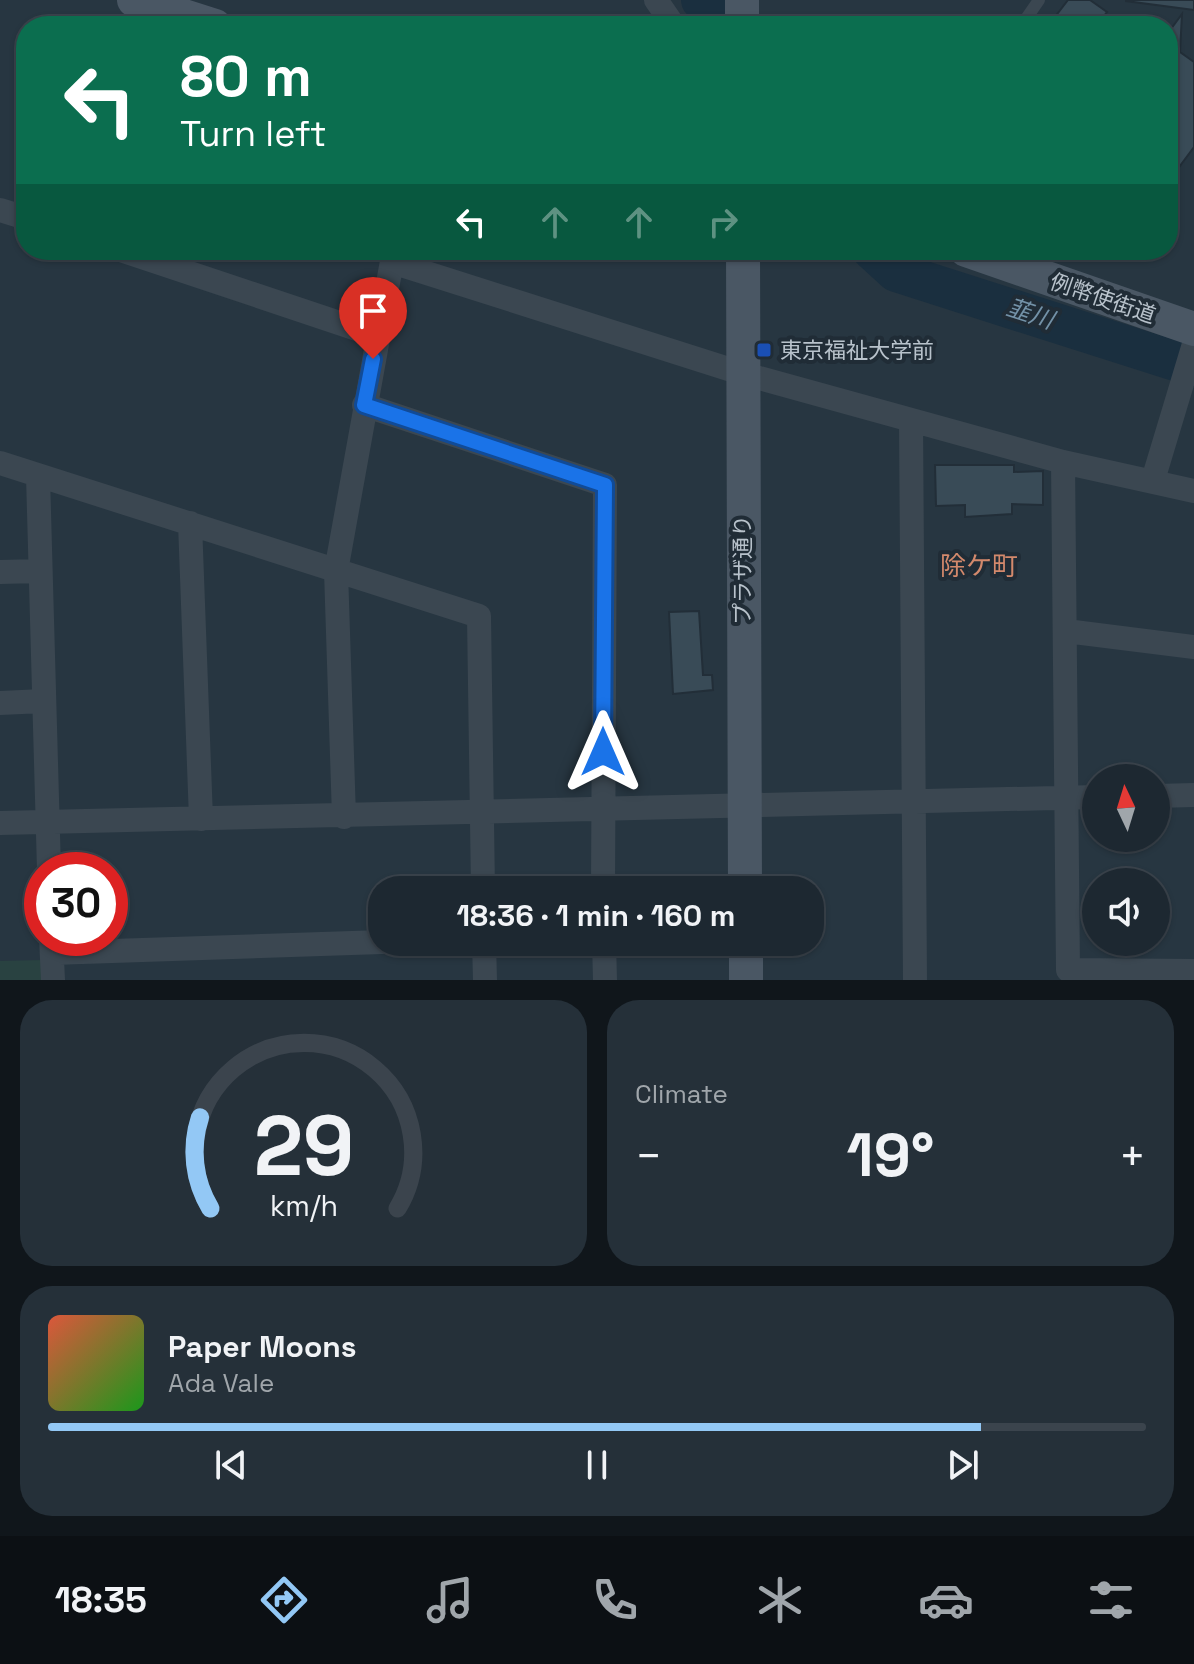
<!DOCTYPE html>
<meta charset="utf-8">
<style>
:root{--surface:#1d2831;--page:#253039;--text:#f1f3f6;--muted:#a0a6ab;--line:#3b444d;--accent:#93c8f5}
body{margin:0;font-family:"Space Grotesk","Noto Sans JP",sans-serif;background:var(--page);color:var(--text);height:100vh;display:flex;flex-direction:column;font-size:30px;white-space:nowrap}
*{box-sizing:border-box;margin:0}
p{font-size:26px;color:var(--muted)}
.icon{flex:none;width:44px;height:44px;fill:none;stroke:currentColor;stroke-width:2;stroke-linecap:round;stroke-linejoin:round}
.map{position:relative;height:980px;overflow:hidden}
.panel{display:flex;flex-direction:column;gap:20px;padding:20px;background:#10161b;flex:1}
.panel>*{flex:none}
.guide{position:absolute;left:16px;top:16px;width:1162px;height:244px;border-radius:32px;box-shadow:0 2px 6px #0004,0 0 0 2px var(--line);background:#0b6e4f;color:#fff;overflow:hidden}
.needle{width:52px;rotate:356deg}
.buttons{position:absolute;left:1082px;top:764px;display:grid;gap:16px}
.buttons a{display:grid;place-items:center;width:88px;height:88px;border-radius:50%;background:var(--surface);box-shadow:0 2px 6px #0004,0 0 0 2px var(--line);font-size:40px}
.speed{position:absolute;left:24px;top:852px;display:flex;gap:16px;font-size:40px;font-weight:700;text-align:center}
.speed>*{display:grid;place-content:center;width:104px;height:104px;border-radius:50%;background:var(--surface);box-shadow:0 2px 6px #0004,0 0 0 2px var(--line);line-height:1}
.speed .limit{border:12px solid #d22;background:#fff;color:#111}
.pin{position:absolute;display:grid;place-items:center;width:68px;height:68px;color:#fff;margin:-82px -34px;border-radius:50% 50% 50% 0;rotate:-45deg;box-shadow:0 0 8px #0007}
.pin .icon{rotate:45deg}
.me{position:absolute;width:88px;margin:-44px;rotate:0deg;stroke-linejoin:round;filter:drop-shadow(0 0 6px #0008)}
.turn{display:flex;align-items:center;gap:28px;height:168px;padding:0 32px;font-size:36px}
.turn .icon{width:104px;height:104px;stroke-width:2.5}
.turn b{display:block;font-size:56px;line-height:68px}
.lanes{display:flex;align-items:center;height:76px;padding:0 32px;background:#0003;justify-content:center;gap:40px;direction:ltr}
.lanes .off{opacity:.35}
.big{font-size:60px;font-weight:700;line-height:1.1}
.panel .tile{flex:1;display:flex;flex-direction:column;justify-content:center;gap:12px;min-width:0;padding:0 28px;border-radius:32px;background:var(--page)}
.panel .dial{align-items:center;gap:0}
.dial svg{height:208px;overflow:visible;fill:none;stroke:var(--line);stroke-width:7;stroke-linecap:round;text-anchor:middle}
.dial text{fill:var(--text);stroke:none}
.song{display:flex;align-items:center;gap:24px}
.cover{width:96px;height:96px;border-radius:12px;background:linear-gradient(135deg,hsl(10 70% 55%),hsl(120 70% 35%))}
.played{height:8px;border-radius:4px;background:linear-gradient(90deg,var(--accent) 85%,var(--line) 85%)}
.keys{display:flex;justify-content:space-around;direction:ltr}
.heat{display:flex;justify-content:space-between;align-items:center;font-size:44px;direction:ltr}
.panel .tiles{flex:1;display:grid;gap:20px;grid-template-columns:1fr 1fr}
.tile:last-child{grid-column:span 2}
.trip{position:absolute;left:368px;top:876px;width:456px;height:80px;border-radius:32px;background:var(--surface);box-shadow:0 2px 6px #0004,0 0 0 2px var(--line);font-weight:700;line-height:80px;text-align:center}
.tabs{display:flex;height:128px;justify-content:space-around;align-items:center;background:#0c1014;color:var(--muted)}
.tabs .icon{width:56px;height:56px}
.tabs .selected{color:var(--accent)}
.tabs b{font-size:36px;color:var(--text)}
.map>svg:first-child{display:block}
.green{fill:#294241}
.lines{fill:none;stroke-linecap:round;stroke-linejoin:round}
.river{stroke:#1a2f3f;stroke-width:40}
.building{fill:#394b57;stroke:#222e38;stroke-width:2}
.lane{stroke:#3b4751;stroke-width:12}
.street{stroke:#3b4751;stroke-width:24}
.secondary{stroke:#4a5764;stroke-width:34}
.route-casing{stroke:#114b97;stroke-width:20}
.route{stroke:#1a73e8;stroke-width:14}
.transit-dot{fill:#1a4fb4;stroke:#202c36;stroke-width:3}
.labels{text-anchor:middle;stroke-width:8;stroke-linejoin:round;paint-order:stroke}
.street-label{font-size:22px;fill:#b8c2cb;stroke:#202c36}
.poi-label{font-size:22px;fill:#b8c2cb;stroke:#202c36;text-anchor:start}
.water-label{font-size:24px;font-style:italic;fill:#7392a8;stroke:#202c36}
.quarter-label{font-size:26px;fill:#d3896c;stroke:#202c36}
</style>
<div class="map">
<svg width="1194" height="980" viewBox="0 0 1194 980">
<rect width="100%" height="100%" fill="#273641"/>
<path class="green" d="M43,960V980H0V961Z"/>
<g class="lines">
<path class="river" d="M701,0L725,26
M872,250L896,272L1194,367"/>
</g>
<path class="building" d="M1068,0H1090L1107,12L1096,26H1048Z
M1194,0V10L1126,1V0Z
M1182,14L1180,52L1194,62V147L1168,182V33Z
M935,465H1014V472L1043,471V505L1012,504V514L965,517V505L936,506Z
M699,611L703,675H712L713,690L673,694L669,612Z"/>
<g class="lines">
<path class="lane" d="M1021,26L1039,0"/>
<path class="street" d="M656,0L674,26
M0,210L26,218
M121,250L378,336
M392,262L741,373L1063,462L1194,491
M364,405L605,485L603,890
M911,420L915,980
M1063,462L1068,970L1194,971
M0,463L479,616L483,890
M38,476L49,870
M1153,480L1194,344
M190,523L201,819
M0,572L40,571
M1066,631L1194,647
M0,703L43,701
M1156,796L1194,795
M344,817L336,571L394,250
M0,823L1096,797
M51,938L53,980
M484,942L485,980
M604,942L605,980
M52,953L382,942"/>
<path class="secondary" d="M134,0L215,26
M742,0V26
M743,250L745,890
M966,250L1194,329
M746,942V980"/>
</g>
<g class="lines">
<g class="route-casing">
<path id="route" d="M373,359L364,405L605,485L603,752"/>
</g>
<use href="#route" class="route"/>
</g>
<rect class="transit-dot" x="756" y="342" width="16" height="16" rx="4"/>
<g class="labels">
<g class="street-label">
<text transform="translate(1103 298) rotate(19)" y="8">例幣使街道</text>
<text transform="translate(742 570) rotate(-90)" y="8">プラザ通り</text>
</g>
<g class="poi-label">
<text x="780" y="358">東京福祉大学前</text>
</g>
<g class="water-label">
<text transform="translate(1030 314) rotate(18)" y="8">韮川</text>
</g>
<g class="quarter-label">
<text x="979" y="575">除ケ町</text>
</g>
</g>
</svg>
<div class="buttons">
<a><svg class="needle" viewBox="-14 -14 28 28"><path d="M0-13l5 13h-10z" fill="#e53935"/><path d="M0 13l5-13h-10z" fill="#a0a6ab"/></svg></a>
<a><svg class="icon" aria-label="sound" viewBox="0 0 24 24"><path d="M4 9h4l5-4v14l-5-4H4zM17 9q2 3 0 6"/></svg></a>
</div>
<div class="speed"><div class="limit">30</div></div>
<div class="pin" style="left:373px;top:359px;background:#d93025"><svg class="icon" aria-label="arrive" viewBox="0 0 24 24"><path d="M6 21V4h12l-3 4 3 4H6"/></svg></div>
<svg class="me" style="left:603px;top:752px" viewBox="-20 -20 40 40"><path d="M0-17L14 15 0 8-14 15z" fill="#1a73e8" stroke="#fff" stroke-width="4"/></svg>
<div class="trip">18:36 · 1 min · 160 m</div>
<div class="guide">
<div class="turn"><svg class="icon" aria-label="left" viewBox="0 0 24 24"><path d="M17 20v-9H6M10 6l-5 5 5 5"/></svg><div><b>80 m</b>Turn left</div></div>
<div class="lanes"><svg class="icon" aria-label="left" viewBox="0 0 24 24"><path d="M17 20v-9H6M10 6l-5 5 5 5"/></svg><svg class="icon off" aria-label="ahead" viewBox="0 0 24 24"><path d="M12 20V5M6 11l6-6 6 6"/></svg><svg class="icon off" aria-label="ahead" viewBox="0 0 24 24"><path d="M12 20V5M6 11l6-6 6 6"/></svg><svg class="icon off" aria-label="right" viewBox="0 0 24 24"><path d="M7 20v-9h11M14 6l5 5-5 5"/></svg></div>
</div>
</div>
<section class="panel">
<div class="tiles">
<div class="tile dial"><svg viewBox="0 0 100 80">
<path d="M14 69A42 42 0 1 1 86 69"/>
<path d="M14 69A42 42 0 0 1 10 34" stroke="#93c8f5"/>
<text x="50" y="56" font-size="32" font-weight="700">29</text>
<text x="50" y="72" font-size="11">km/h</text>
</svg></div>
<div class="tile"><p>Climate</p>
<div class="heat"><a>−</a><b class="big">19°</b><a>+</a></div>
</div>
<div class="tile">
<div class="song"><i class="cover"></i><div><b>Paper Moons</b><p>Ada Vale</p></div></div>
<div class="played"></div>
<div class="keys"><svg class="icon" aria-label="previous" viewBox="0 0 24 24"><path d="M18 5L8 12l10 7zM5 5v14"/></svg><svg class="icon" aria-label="pause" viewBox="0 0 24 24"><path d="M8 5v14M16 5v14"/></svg><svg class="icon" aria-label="next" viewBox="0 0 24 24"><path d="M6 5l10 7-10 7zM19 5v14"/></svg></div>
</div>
</div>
</section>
<nav class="tabs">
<b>18:35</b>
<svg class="icon selected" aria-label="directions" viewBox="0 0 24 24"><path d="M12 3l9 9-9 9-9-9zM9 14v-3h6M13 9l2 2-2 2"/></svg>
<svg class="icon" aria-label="music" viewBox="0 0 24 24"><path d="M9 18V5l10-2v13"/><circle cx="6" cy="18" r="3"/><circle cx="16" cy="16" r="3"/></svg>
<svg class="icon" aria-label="phone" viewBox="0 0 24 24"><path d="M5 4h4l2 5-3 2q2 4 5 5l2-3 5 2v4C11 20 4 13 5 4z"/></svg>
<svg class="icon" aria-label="climate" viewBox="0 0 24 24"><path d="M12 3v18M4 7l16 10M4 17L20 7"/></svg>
<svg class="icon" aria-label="car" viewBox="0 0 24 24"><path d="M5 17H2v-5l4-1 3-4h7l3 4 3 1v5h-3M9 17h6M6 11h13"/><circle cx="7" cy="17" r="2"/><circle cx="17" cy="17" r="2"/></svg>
<svg class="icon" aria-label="filters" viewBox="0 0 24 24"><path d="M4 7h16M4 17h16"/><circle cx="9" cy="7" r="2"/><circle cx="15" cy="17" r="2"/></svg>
</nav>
